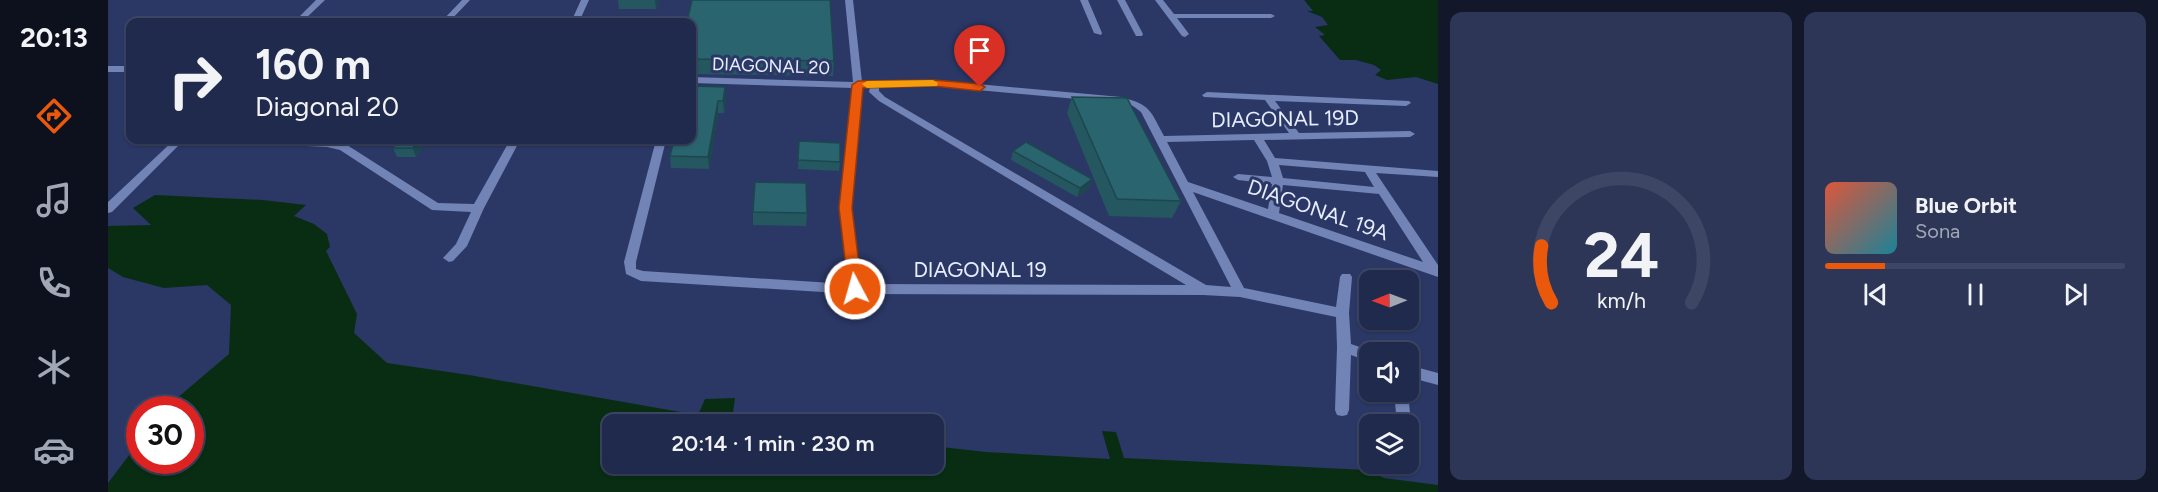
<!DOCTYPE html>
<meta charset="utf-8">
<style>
:root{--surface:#202a4c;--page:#2d3656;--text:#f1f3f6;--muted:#a2a7b5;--line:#3d4664;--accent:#ea580c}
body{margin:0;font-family:Figtree,sans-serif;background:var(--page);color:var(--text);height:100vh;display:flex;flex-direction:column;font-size:22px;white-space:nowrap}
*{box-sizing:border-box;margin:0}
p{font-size:20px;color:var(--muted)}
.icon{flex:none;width:33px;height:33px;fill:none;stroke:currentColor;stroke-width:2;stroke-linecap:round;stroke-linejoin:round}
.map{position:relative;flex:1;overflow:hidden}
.panel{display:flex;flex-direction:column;gap:12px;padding:12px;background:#12172a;width:720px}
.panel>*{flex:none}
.banner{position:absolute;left:18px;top:18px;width:570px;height:126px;border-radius:12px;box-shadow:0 2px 4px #0004,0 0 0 2px var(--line);background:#202a4c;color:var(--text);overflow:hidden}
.needle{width:39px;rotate:269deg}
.buttons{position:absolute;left:1251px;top:270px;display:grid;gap:12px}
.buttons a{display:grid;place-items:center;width:60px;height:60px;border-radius:12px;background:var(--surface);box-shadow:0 2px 4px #0004,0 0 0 2px var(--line);font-size:30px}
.speed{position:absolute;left:18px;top:396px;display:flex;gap:12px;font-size:30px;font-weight:700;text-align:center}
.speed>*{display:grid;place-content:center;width:78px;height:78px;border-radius:50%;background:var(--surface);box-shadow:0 2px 4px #0004,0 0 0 2px var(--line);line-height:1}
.speed .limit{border:9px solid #d22;background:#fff;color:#111}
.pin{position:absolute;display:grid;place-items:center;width:51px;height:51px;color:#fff;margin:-62px -26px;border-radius:50% 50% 50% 0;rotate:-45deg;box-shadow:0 0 6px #0007}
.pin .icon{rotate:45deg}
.me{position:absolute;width:66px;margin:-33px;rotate:354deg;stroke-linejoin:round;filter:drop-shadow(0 0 4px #0008)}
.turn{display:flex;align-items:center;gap:21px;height:126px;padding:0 30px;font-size:27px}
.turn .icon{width:78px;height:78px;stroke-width:2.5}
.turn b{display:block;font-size:42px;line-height:51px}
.panel .card{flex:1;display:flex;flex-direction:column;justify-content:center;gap:9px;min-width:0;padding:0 21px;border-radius:12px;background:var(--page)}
.panel .dial{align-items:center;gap:0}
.dial svg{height:156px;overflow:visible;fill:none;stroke:var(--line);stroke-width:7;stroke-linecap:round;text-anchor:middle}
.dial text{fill:var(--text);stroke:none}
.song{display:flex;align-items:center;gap:18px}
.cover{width:72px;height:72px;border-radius:9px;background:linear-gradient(135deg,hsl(10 70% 55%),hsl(190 70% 35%))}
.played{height:6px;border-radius:3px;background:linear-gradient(90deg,var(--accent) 20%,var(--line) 20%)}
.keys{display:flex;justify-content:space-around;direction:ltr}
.panel .tiles{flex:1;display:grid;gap:12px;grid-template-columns:repeat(2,1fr)}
.trip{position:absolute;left:494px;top:414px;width:342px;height:60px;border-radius:12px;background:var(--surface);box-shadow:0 2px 4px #0004,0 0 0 2px var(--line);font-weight:600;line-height:60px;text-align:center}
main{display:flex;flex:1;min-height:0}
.menu{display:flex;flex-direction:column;width:108px;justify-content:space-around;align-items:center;background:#0d111e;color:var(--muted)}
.menu .icon{width:42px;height:42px}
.menu .active{color:var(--accent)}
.menu b{font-size:27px;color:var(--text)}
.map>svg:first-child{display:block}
.water{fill:#082d13}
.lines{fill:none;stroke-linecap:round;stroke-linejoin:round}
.street{fill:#7283b6;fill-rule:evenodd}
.wall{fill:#24575f}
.shaded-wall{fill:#1d474e}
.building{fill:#2a656f;stroke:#1d474e;stroke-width:1.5}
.route{fill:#ea580c;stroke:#983908;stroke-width:1.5}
.slow{fill:#f59e0b}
.labels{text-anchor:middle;stroke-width:6;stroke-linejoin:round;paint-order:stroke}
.far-street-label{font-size:18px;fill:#e6edfe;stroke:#2b3866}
.street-label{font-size:21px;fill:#e6edfe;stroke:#2b3866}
</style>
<main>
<nav class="menu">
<b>20:13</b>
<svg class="icon active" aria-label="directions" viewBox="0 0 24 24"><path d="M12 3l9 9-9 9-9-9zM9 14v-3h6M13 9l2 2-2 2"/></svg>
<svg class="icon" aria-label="music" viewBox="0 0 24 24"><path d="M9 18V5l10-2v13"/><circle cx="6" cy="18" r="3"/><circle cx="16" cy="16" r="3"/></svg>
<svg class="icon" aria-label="phone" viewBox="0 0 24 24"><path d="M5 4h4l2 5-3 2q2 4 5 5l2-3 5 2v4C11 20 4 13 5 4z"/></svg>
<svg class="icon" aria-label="climate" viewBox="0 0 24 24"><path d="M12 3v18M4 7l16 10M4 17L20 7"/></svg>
<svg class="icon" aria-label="car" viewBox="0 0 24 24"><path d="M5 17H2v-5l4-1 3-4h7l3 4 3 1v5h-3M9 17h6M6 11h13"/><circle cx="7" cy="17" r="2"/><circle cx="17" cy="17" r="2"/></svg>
</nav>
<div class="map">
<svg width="1330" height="492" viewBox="0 0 1330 492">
<rect width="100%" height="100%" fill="#2b3866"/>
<path class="water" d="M1196,0H1330V84L1308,77L1279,80L1267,75L1273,70L1266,65L1248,60H1232L1211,36L1217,35L1207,27L1220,25L1214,17L1199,11H1205Z
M47,195L155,200L198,205L186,216L206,224L219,234L222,247L218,251L249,314L246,333L279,363L361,375L590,415L597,399L627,398L624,420L665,424H504V464H825V446L878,452L1002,459L994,431L1008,432L1016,458L1258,470L1276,478L1330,485V492H0V483L31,442L32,460H82V410L59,409L68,399L121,354L123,305L99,285L56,288L15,277L0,268V226L43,225L25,208Z"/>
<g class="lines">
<path class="street" d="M208,0H217L194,22H186Z
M354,0H362L341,22H333Z
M473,0H481L471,22H463Z
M737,0H745L754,82L826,80L1013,97C1043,105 1042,110 1056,136L1181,133L1157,100L1096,97L1094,95L1099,92L1301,101L1303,103L1298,106L1167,101L1191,133L1302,131L1307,134L1302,137L1156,140L1167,158L1330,171V177L1268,173L1330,265V277L1085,192L1136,288L1228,307L1232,277L1234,274H1242L1244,277L1241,313L1243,344L1266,352H1262V362L1243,355L1241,410L1239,415L1234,416L1229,415L1227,410L1229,347L1228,317L1132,297L1095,295L747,294L533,281L518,274L516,262L548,140H558L528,262V269L535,271L740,284L731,208L745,88L584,83V77L745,82ZM826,86L1013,103L1025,106L1033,112L1123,287L1098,285L777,97L771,91V87ZM762,87L761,92L771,101L1078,285L753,284L743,208L754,88ZM1146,140L1159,161L1164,177L1130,174L1125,177L1130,180L1164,184L1160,209L1080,182L1059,142ZM1171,165L1257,172L1266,187L1175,178ZM1175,185L1271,194L1315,262L1171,213Z
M972,0H980L994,33L993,35L986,33Z
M1009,0H1017L1035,34L1034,36H1028Z
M1047,0H1055L1066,14H1163L1167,16L1163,18H1069L1081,34L1077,37L1074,36Z
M0,66H22V72H0Z
M66,140H76L4,212L0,213V202Z
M130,140H190L219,141L239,145L330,203L366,204L402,140H412L376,208L359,246L345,261L341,262L335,258L348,244L363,212L324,210L232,150L219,147L135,143Z
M1300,365L1330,373V385L1300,377Z
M1286,392H1300L1303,424L1301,429L1300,424H1289Z"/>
</g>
<path class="wall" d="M510,0H551L548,9H511Z
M584,22L726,61L725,76L584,74Z
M584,86L618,99L616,113H610L601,169L563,168L562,156Z
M964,97L1073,201L1064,218L1001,216L959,113Z
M213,140H259L255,144Z
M290,140H318L308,157H289L285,148Z
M429,140H467V142L430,141Z
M691,141L732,162L731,171L690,169Z
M905,151L984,179L981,188L969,197L903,160Z
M645,212L699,213L698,226L645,225Z"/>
<path class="shaded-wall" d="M547,0H551L548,9Z
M617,87L618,99L616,113L615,101Z
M610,101V113L601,169L600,157Z
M253,140H259L255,144Z
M309,140H318L308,157L305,148Z
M984,179L981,188L969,197L972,188Z"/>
<path class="building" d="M584,0H722L726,61L584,59V22H535L536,21L579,22Z
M281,21H299L298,22H280Z
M584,86L617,87L615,101H610L600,157L562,156L566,140H584Z
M964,97L1019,98L1073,201L1009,199Z
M290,140H309L305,148H285Z
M691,141L732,143V162L690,160Z
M918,142L984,179L972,188L905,151Z
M647,182L698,183L699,213L645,212Z"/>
<path class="route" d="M826,80L872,84L877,87L872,91L826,86L755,88L744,208L754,289L752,293H741L731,208L744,85L750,81Z"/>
<path class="slow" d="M825,80L830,83L829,86L759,88L754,84L759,81Z"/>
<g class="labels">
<g class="far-street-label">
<text transform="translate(663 66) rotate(2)" y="6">DIAGONAL 20</text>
</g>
<g class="street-label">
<text transform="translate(1177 119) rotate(-1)" y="7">DIAGONAL 19D</text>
<text transform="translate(1210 210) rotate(19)" y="7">DIAGONAL 19A</text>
<text x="872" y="277">DIAGONAL 19</text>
</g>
</g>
</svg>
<div class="buttons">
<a><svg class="needle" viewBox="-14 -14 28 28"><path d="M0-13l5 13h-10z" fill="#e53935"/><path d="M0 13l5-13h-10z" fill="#a2a7b5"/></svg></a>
<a><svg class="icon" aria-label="sound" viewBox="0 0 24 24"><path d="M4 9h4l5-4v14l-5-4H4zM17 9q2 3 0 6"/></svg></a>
<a><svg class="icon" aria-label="layers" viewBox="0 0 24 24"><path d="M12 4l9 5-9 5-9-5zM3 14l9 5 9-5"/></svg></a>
</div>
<div class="speed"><div class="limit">30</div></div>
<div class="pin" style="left:872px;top:87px;background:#d93025"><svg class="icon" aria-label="arrive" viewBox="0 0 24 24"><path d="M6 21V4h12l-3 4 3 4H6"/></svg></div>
<svg class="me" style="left:747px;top:289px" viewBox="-20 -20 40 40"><circle r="17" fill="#ea580c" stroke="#fff" stroke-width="3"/><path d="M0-11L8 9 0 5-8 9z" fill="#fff"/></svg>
<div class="trip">20:14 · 1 min · 230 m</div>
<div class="banner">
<div class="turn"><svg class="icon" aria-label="right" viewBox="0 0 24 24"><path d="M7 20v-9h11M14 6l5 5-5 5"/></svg><div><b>160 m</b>Diagonal 20</div></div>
</div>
</div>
<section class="panel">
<div class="tiles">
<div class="card dial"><svg viewBox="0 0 100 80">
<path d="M14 69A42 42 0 1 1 86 69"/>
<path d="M14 69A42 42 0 0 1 9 40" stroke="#ea580c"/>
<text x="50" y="56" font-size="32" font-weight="700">24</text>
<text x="50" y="72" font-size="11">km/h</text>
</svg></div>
<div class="card">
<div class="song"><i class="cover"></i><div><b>Blue Orbit</b><p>Sona</p></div></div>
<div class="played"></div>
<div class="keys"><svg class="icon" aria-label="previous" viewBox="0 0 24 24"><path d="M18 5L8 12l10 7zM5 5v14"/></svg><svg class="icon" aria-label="pause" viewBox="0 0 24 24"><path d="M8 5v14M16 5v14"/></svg><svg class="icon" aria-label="next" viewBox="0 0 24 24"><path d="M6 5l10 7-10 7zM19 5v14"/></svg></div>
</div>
</div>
</section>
</main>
